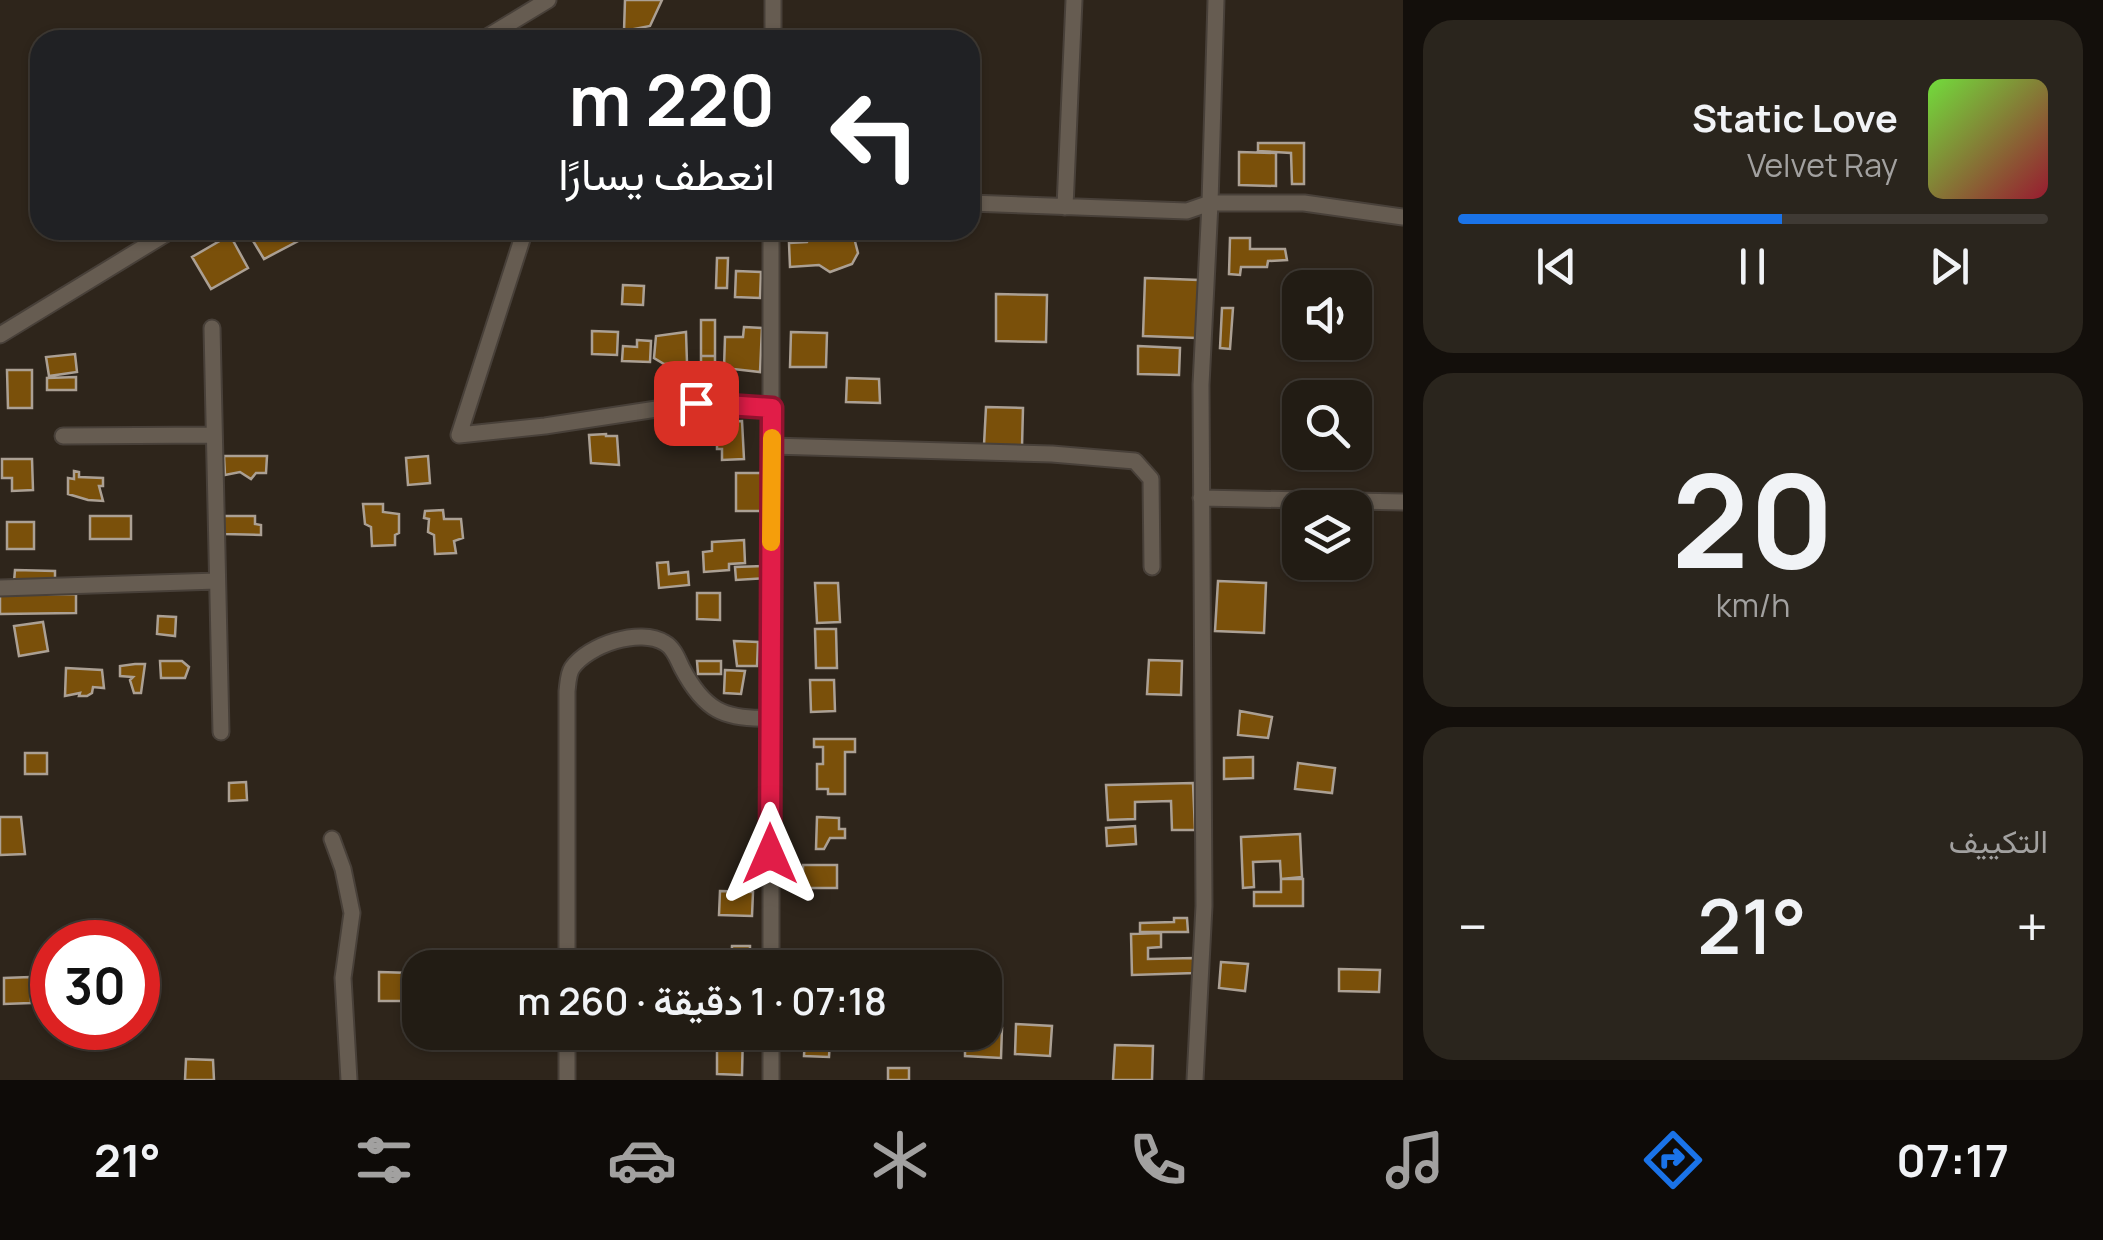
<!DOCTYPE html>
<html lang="ar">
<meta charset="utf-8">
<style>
:root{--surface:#221c14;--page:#2a251d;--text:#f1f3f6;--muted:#a2a1a0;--line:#3f3a34;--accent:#1a73e8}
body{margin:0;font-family:Manrope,Vazirmatn,sans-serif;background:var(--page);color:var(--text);direction:rtl;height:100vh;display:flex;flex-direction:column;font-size:38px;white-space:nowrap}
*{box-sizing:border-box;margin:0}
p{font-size:32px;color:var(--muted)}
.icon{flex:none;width:55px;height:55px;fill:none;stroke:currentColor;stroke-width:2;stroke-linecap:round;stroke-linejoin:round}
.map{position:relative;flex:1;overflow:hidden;direction:ltr}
.details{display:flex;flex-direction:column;gap:20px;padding:20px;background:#130f0b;width:700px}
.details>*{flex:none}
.hud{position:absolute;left:30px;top:30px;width:950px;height:210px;border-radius:30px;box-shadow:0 2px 8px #0004,0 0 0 2px var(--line);direction:rtl;background:#202124;color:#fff;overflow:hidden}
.tools{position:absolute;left:1282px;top:270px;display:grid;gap:20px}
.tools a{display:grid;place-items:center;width:90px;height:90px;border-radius:20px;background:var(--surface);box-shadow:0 2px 8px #0004,0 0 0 2px var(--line);font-size:50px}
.speed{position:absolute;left:30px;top:920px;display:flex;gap:20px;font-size:50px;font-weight:700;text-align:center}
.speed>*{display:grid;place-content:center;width:130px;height:130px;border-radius:50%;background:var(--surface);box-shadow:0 2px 8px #0004,0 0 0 2px var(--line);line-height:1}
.speed .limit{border:15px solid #d22;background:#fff;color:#111}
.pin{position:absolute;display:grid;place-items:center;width:85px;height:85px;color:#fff;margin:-42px;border-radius:20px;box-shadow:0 5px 15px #0006}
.me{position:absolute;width:110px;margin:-55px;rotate:0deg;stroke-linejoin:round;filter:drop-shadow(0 0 8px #0008)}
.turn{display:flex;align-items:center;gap:35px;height:210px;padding:0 40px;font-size:45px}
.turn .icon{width:130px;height:130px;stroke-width:2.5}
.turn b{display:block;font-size:70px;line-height:85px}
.big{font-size:75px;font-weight:600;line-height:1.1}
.details .tile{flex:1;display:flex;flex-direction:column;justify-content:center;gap:15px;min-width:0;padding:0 35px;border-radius:30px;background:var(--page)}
.details .dial{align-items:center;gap:0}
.dial b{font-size:130px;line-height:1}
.song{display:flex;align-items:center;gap:30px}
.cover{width:120px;height:120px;border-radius:15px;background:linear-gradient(135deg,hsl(100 70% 55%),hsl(350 70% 35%))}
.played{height:10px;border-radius:5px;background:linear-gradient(90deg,var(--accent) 55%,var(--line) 55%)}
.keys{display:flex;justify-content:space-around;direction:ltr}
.heat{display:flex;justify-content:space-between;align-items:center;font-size:55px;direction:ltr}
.trip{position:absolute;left:402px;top:950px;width:600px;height:100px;border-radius:30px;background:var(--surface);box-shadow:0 2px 8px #0004,0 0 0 2px var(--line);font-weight:600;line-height:100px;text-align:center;direction:rtl}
.tabs{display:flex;height:160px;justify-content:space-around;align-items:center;background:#0e0b08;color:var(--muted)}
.tabs .icon{width:70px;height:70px}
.tabs .current{color:var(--accent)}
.tabs b{font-size:45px;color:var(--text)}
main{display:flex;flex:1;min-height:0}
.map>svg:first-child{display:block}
.building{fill:#7a500a;stroke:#aba094;stroke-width:2.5}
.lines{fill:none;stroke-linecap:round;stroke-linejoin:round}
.street-casing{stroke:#484039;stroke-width:19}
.street{stroke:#665c51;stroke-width:15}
.route-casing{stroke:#92132f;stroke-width:25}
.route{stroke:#e11d48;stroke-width:18}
.slow{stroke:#f59e0b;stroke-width:18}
</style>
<main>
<section class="details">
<div class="tile">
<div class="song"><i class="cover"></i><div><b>Static Love</b><p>Velvet Ray</p></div></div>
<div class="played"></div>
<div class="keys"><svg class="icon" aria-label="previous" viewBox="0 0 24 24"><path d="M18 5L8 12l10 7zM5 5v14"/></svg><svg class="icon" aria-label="pause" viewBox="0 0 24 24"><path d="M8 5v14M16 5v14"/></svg><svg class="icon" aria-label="next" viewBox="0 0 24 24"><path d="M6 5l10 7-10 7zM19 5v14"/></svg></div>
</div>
<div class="tile dial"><b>20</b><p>km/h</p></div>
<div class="tile"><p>التكييف</p>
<div class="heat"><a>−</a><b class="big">21°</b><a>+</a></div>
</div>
</section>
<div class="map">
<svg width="1403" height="1080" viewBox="0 0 1403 1080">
<rect width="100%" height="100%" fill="#2e251b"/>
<path class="building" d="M625,0H662L650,26L624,31Z
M1258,143H1304V184H1292L1291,153L1258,151Z
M1239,152L1276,153V186L1239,185Z
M297,230L302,239L264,259L247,231Z
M813,230H852L858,253L852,264L830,272L819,265L790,267L789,243L807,242Z
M230,235L248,268L211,289L192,257Z
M1230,238H1250V249H1285L1287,260L1268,261L1267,267H1241L1240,275L1229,274Z
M717,258H728L727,288H716Z
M736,271L761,272L760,298L735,297Z
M1145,278L1199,280L1197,338L1143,336Z
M623,285L644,286L643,305L622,304Z
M996,294L1047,295L1046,342L996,341Z
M1222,308H1233L1230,349L1220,348Z
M701,320H715V356H701Z
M744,327L762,328L760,372L724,368L725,337H743Z
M592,331L618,332L617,355L592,354Z
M686,332L687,363L664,364L654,358L656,336Z
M791,332L827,333L826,367H790Z
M637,340L651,341L650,362L622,361L623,346L637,347Z
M1138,346L1180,348L1179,375L1138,374Z
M75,354L77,372L49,376L46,357Z
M701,356H715V387L701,388Z
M7,370H32V408H8Z
M76,377V390H47V378Z
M847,378L879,379L880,403L846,402Z
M986,407L1023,408L1022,447L984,445Z
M742,421L744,459L722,460V449H717V430H721V422Z
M606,434V436H617L619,465L591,463L589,435Z
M224,456H267L266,473H256L251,479L240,472L225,475Z
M428,456L430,483L408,485L406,458Z
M2,459H32L33,490L12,491V478H2Z
M74,471L79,472V477L103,478V486H99L103,501L88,500L68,494V478L74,479Z
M736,473H765L764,511H736Z
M363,504H383V512L399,514V533L395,535V545L372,546L371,527L365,524Z
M443,510L444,519H461L463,538L454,541L456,553L435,554L434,535L428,532L429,519L424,518L425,511Z
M90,516H131V539H90Z
M223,516H255V524L261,525V535L224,534Z
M7,522H34V549H7Z
M744,540L745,563L729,564V570L704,572L703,552L712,551V542Z
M668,562L669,574L688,572L689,585L659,588L657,563Z
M768,566L769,578L736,580L735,567Z
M15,570L55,571V583L14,582Z
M1218,581L1266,583L1264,633L1215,631Z
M815,583H838L840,622L817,623Z
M697,593H720V620L697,619Z
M76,594V613L0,614V595Z
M158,616L176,617L175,636L157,634Z
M43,622L48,651L19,656L14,626Z
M815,629H836L837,668H816Z
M734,641L758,642L757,666H737Z
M1149,660L1182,661L1181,695L1147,694Z
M160,661H182L189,667L185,678H161Z
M697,661H721V674H698Z
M135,664H145L141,693H134L130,680L133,677L120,676V666Z
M66,668L102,670L104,688L93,687L92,693L87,696H79L80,693L65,696Z
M725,670L745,671L741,694L724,693Z
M810,680H834L835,711L811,712Z
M1240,711L1272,717L1268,738L1238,735Z
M814,739H855V752H845V794H828V789H817V764H823V747H814Z
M25,753H47V774H25Z
M1253,757V778L1224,779V758Z
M1298,763L1335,768L1332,793L1295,789Z
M246,782L247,800L229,801V783Z
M1193,783L1195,830H1172L1171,801L1135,802V819L1108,820L1106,785Z
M0,817H21L25,854L0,855Z
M817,817L839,818V829H845V838H830L824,849H816Z
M1135,826L1136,844L1107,846L1106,828Z
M1300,834L1302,877L1281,879L1280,861L1253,862L1254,887L1243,888L1241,837Z
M803,865H837V888H803Z
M1281,879H1303V906H1254V892H1281Z
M720,891L753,892L752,916L719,915Z
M1174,918H1187L1188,932H1140V923L1174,922Z
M1161,933V947L1148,948V959L1195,958V973L1132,975L1131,934Z
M732,946H750V968H731Z
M1221,962L1248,964L1245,991L1219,988Z
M1339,969L1380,970L1379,992L1339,991Z
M379,972L412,973V1001H379Z
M30,977L31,1003L4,1004V978Z
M1016,1024L1052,1026L1050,1056L1015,1054Z
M985,1027L1002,1028L1001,1058L965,1056V1032H985Z
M717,1032H743L742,1075L717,1074V1047H721V1036H717Z
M805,1037L830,1038L829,1057L804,1056Z
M1115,1045L1153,1046L1152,1080H1113Z
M186,1059L213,1060L214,1080H185Z
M888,1068H909V1080H888Z"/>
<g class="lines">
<g class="street-casing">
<path id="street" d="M482,40L548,0
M773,40V0
M970,203L1187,211L1210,203L1216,0
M1065,207L1074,0
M525,230L459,435L545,426L696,403L772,409
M212,328L221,732
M0,335L172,230
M63,436L212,435
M772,446L1052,454L1135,461L1151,479L1152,567
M1201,498L1403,502
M0,588L217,581
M332,839L343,869L352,913L343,978L349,1080
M567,968V691C568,684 568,674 572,668C588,645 640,627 665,643C674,648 678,660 682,668C704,710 724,720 770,718
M771,968V230
M567,1032V1080
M771,1080V1032
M1195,1080L1204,906L1201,385L1210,203H1304L1403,217"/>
</g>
<use href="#street" class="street"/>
</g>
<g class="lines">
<g class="route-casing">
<path id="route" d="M696,403L772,408L770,854"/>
</g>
<use href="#route" class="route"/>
<path class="slow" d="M771,542L772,438"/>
</g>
</svg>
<div class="tools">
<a><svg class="icon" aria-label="sound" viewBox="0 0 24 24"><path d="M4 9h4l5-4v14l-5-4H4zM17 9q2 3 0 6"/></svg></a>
<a><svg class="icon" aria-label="search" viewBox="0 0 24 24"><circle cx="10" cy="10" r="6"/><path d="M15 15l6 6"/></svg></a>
<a><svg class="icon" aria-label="layers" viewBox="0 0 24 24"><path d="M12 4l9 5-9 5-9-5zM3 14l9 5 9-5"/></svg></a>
</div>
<div class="speed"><div class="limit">30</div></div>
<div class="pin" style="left:696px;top:403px;background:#d93025"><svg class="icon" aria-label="arrive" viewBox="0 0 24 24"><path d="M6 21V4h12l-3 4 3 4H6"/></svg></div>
<svg class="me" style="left:770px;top:854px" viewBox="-20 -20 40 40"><path d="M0-17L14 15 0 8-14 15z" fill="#e11d48" stroke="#fff" stroke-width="4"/></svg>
<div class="trip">07:18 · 1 دقيقة · 260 m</div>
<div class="hud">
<div class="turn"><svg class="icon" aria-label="left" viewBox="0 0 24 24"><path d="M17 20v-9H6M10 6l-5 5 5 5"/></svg><div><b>220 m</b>انعطف يسارًا</div></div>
</div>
</div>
</main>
<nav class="tabs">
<b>07:17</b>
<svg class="icon current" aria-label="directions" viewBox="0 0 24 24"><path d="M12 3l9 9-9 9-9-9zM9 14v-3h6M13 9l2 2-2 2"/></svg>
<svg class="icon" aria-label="music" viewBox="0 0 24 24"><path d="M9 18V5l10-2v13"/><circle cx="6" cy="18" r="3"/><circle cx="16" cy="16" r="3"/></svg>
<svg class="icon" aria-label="phone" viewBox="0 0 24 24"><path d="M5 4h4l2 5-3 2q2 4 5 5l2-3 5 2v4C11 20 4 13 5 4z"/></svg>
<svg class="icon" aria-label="climate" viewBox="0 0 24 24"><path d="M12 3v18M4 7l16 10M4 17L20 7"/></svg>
<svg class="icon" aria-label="car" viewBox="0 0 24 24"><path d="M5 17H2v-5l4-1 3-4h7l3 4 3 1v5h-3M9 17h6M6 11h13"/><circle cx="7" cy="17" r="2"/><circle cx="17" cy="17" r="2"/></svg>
<svg class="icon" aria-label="filters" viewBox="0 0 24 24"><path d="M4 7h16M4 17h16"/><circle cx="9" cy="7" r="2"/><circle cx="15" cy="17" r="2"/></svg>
<b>21°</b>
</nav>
